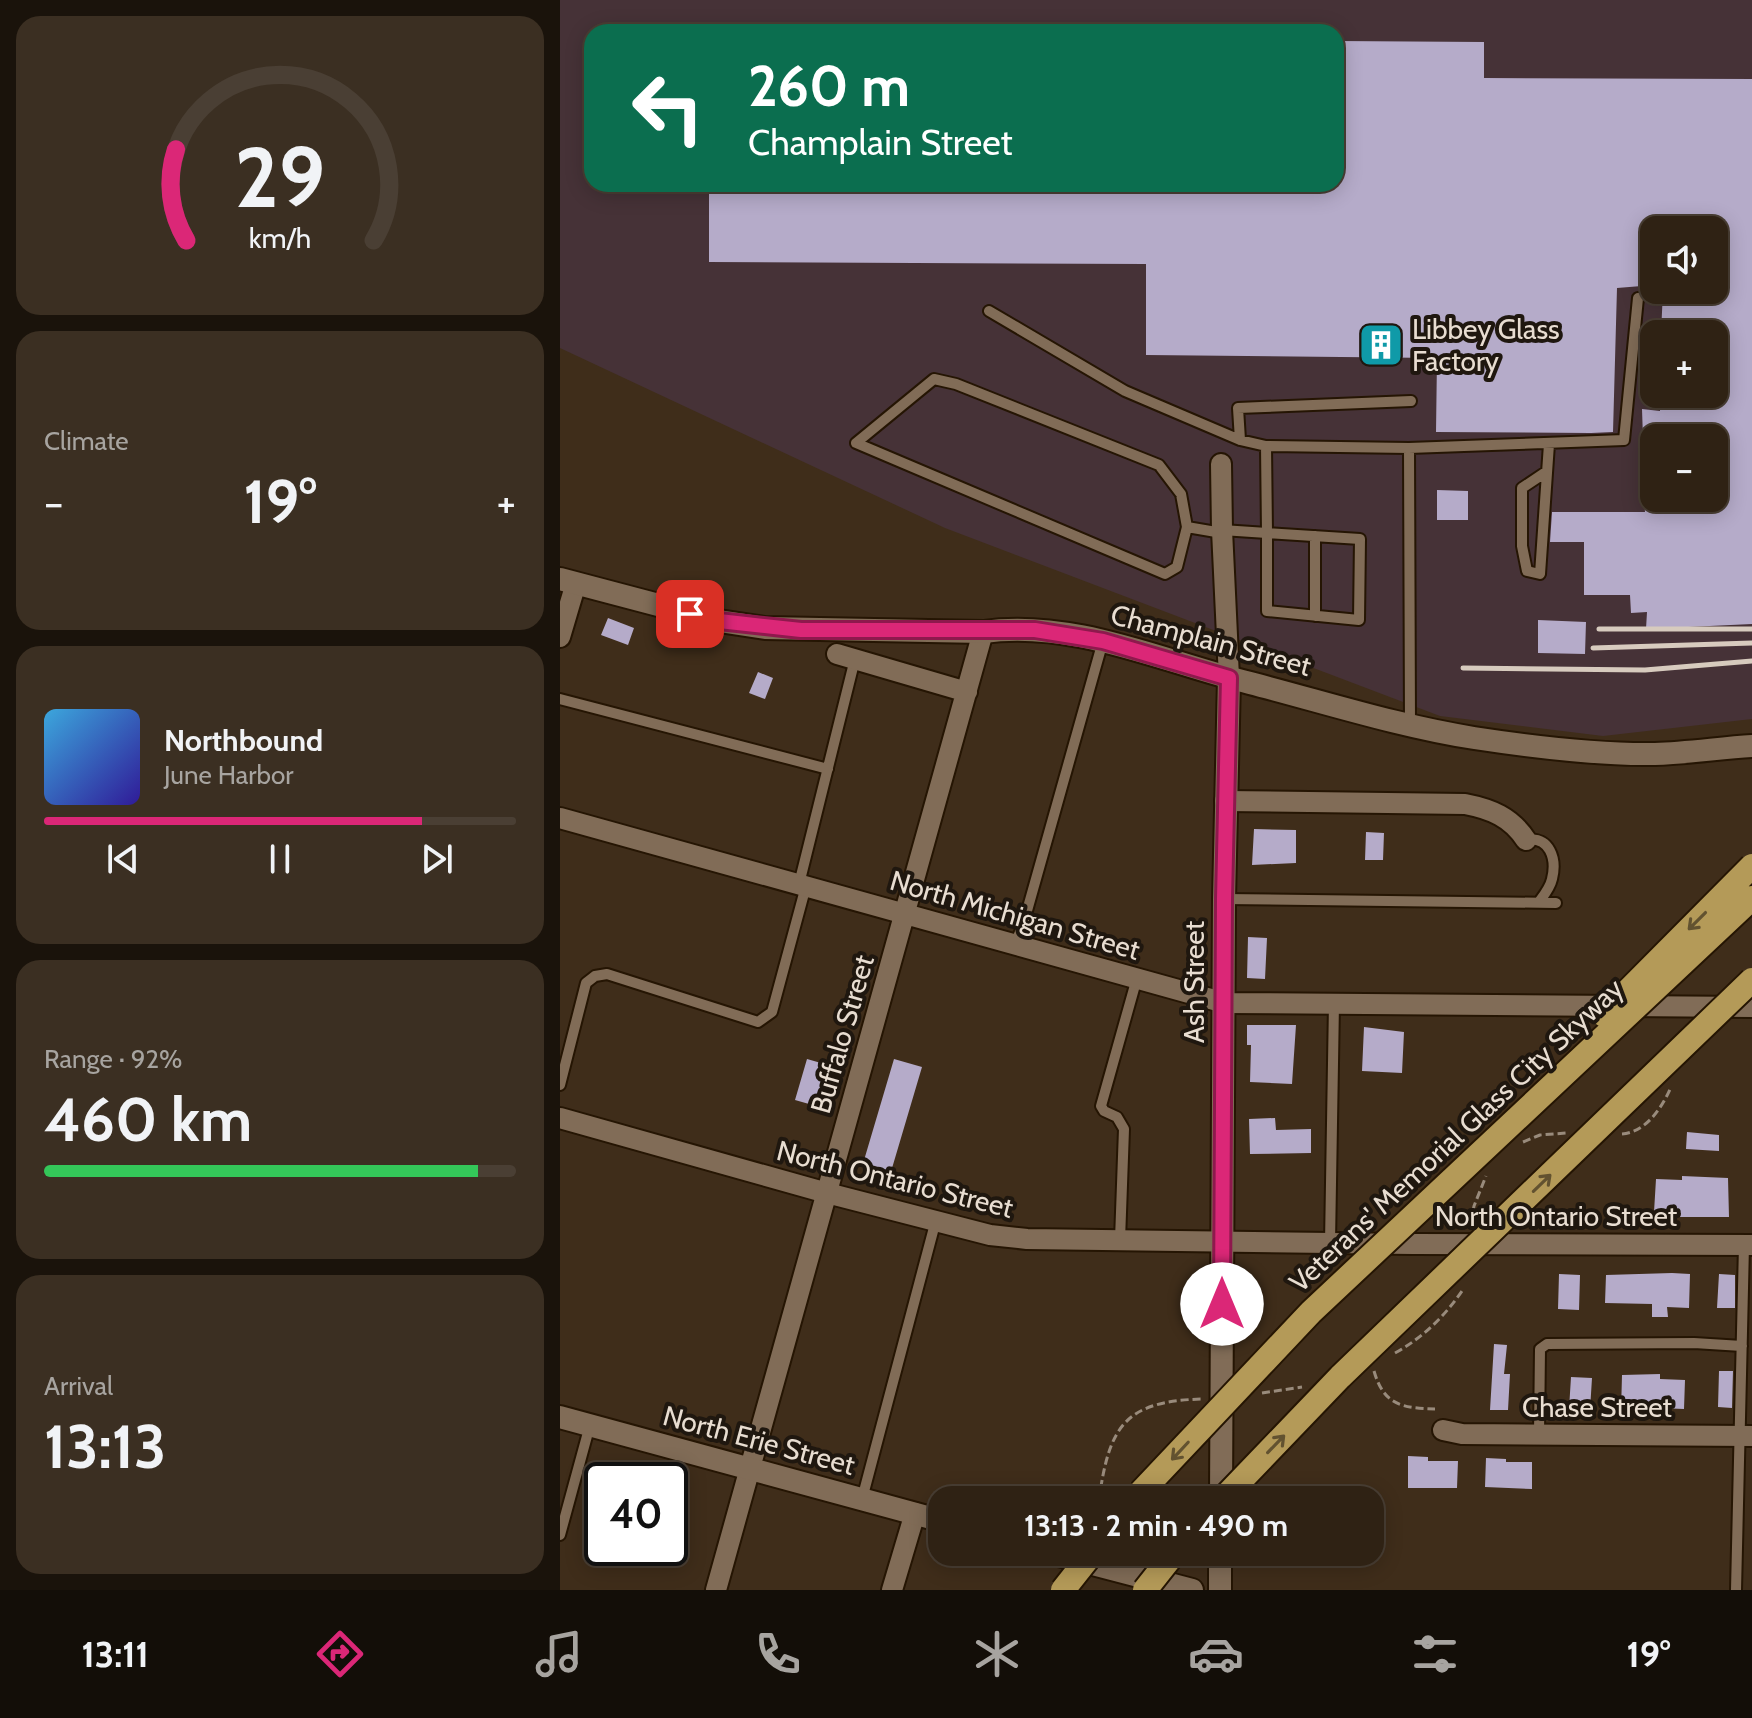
<!DOCTYPE html>
<meta charset="utf-8">
<style>
:root{--surface:#2f2214;--page:#3b2f22;--text:#f1f3f6;--muted:#a7a4a0;--line:#4a3f34;--accent:#db2777}
body{margin:0;font-family:Cabin,sans-serif;background:var(--page);color:var(--text);height:100vh;display:flex;flex-direction:column;font-size:30px;white-space:nowrap}
*{box-sizing:border-box;margin:0}
p{font-size:26px;color:var(--muted)}
.icon{flex:none;width:44px;height:44px;fill:none;stroke:currentColor;stroke-width:2;stroke-linecap:round;stroke-linejoin:round}
.map{position:relative;flex:1;overflow:hidden}
.drawer{display:flex;flex-direction:column;gap:16px;padding:16px;background:#1a130b;width:560px}
.drawer>*{flex:none}
.guide{position:absolute;left:24px;top:24px;width:760px;height:168px;border-radius:24px;box-shadow:0 4px 20px #0003,0 0 0 2px var(--line);background:#0b6e4f;color:#fff;overflow:hidden}
.fabs{position:absolute;left:1080px;top:216px;display:grid;gap:16px}
.fabs a{display:grid;place-items:center;width:88px;height:88px;border-radius:16px;background:var(--surface);box-shadow:0 4px 20px #0003,0 0 0 2px var(--line);font-size:40px}
.speed{position:absolute;left:24px;top:1462px;display:flex;gap:16px;font-size:40px;font-weight:700;text-align:center}
.speed>*{display:grid;place-content:center;width:104px;height:104px;border-radius:50%;background:var(--surface);box-shadow:0 4px 20px #0003,0 0 0 2px var(--line);line-height:1}
.speed .limit{border:4px solid #111;border-radius:12px;background:#fff;color:#111}
.pin{position:absolute;display:grid;place-items:center;width:68px;height:68px;color:#fff;margin:-34px;border-radius:16px;box-shadow:0 4px 12px #0006}
.me{position:absolute;width:88px;margin:-44px;rotate:0deg;stroke-linejoin:round;filter:drop-shadow(0 0 6px #0008)}
.turn{display:flex;align-items:center;gap:28px;height:168px;padding:0 32px;font-size:36px}
.turn .icon{width:104px;height:104px;stroke-width:2.5}
.turn b{display:block;font-size:56px;line-height:68px}
.big{font-size:60px;font-weight:800;line-height:1.1}
.drawer .tile{flex:1;display:flex;flex-direction:column;justify-content:center;gap:12px;min-width:0;padding:0 28px;border-radius:24px;background:var(--page)}
.drawer .dial{align-items:center;gap:0}
.dial svg{height:208px;overflow:visible;fill:none;stroke:var(--line);stroke-width:7;stroke-linecap:round;text-anchor:middle}
.dial text{fill:var(--text);stroke:none}
.song{display:flex;align-items:center;gap:24px}
.cover{width:96px;height:96px;border-radius:12px;background:linear-gradient(135deg,hsl(200 70% 55%),hsl(250 70% 35%))}
.played{height:8px;border-radius:4px;background:linear-gradient(90deg,var(--accent) 80%,var(--line) 80%)}
.keys{display:flex;justify-content:space-around;direction:ltr}
.heat{display:flex;justify-content:space-between;align-items:center;font-size:44px;direction:ltr}
.charge{height:12px;border-radius:6px;background:linear-gradient(90deg,#34c759 92%,var(--line) 0)}
.trip{position:absolute;left:368px;top:1486px;width:456px;height:80px;border-radius:24px;background:var(--surface);box-shadow:0 4px 20px #0003,0 0 0 2px var(--line);font-weight:800;line-height:80px;text-align:center}
.tabs{display:flex;height:128px;justify-content:space-around;align-items:center;background:#130e08;color:var(--muted)}
.tabs .icon{width:56px;height:56px}
.tabs .active{color:var(--accent)}
.tabs b{font-size:36px;color:var(--text)}
main{display:flex;flex:1;min-height:0}
.map>svg:first-child{display:block}
.industrial{fill:#463237;fill-rule:evenodd}
.building{fill:#b5abc9}
.lines{fill:none;stroke-linecap:round;stroke-linejoin:round}
.service-casing{stroke:#251503;stroke-width:14}
.minor-casing{stroke:#251503;stroke-width:24}
.tertiary-casing{stroke:#251503;stroke-width:26}
.secondary-casing{stroke:#251503;stroke-width:26}
.path{stroke:#998b7c;stroke-width:3;stroke-dasharray:8 4;stroke-linecap:butt}
.service{stroke:#816c57;stroke-width:10}
.minor{stroke:#816c57;stroke-width:20}
.tertiary{stroke:#816c57;stroke-width:22}
.secondary{stroke:#816c57;stroke-width:22}
.rail{stroke:#d7cbbe;stroke-width:5}
.motorway-bridge-casing{stroke:#251503;stroke-width:28;stroke-linecap:butt}
.motorway-bridge{stroke:#b49a58;stroke-width:24}
.oneway{stroke:#625230}
.route-casing{stroke:#8e194d;stroke-width:20}
.route{stroke:#db2777;stroke-width:14}
.labels{text-anchor:middle;stroke-width:8;stroke-linejoin:round;paint-order:stroke}
.poi-label{font-size:28px;fill:#e8ddd1;stroke:#1f170f;text-anchor:start}
.street-label{font-size:28px;fill:#e8ddd1;stroke:#1f170f}
</style>
<main>
<section class="drawer">
<div class="tile dial"><svg viewBox="0 0 100 80">
<path d="M14 69A42 42 0 1 1 86 69"/>
<path d="M14 69A42 42 0 0 1 10 34" stroke="#db2777"/>
<text x="50" y="56" font-size="32" font-weight="700">29</text>
<text x="50" y="72" font-size="11">km/h</text>
</svg></div>
<div class="tile"><p>Climate</p>
<div class="heat"><a>−</a><b class="big">19°</b><a>+</a></div>
</div>
<div class="tile">
<div class="song"><i class="cover"></i><div><b>Northbound</b><p>June Harbor</p></div></div>
<div class="played"></div>
<div class="keys"><svg class="icon" aria-label="previous" viewBox="0 0 24 24"><path d="M18 5L8 12l10 7zM5 5v14"/></svg><svg class="icon" aria-label="pause" viewBox="0 0 24 24"><path d="M8 5v14M16 5v14"/></svg><svg class="icon" aria-label="next" viewBox="0 0 24 24"><path d="M6 5l10 7-10 7zM19 5v14"/></svg></div>
</div>
<div class="tile"><p>Range · 92%</p><b class="big">460 km</b><div class="charge"></div></div>
<div class="tile"><p>Arrival</p><b class="big">13:13</b></div>
</section>
<div class="map">
<svg width="1192" height="1590" viewBox="0 0 1192 1590">
<rect width="100%" height="100%" fill="#3f2d1a"/>
<path class="industrial" d="M0,0H1192V719L1043,736L880,716L385,528L0,348ZM32,32H776V184H32ZM1094,230H1154V290H1094ZM1094,334H1154V394H1094ZM1094,438H1154V498H1094Z"/>
<path class="building" d="M776,41L924,42V78L1192,79V624L1086,629L1087,612L1071,613L1070,595H1024V542H990L992,512H1085L1084,498H1154V438H1083L1082,409L1100,411V394H1154V334H1101L1103,290H1154V230H1094V285L1057,288L1053,432L1031,433L876,432L877,358L586,355V264L149,262V184H776Z
M877,490L908,491V520H877Z
M48,618L74,628L68,645L41,635Z
M978,620L1026,622L1025,654L978,653Z
M198,672L213,678L205,699L189,693Z
M694,829L736,830V863L692,865Z
M806,832L824,833L823,860H805Z
M688,937L707,938L705,979L687,978Z
M687,1025H736L732,1084L690,1082L691,1045H687Z
M804,1027L844,1032L842,1073L802,1071Z
M247,1059L275,1067L263,1108L235,1100Z
M334,1059L362,1067L330,1175L302,1167Z
M715,1118L716,1130L751,1129V1153L690,1154L689,1119Z
M1127,1132L1159,1135V1151L1126,1149Z
M1122,1176L1168,1178L1169,1217H1120L1121,1213L1094,1212L1096,1179L1122,1180Z
M1112,1273L1130,1274L1129,1308L1107,1307L1108,1317H1092V1304L1045,1303L1046,1275Z
M999,1274L1020,1275L1019,1310L998,1309Z
M1159,1274L1175,1275V1308H1157Z
M934,1344L947,1345L944,1374H950L948,1410H930Z
M1159,1371H1173L1172,1408L1158,1407Z
M1100,1374V1379L1125,1380L1124,1409L1099,1408V1411L1061,1412L1062,1375Z
M1011,1377L1032,1378L1030,1410L1009,1409Z
M848,1456L868,1457V1461H898L897,1488H848Z
M926,1458L946,1459V1462H972V1489L925,1487Z"/>
<g class="lines">
<g class="service-casing">
<path id="service" d="M429,311L565,391L680,440L706,446
M680,440L678,408L851,401
M849,448L1064,440L1078,298
M986,472L962,488V546L967,571L980,574L989,444
M627,527L617,567L605,574L296,443L374,379L396,384L599,465L621,494L627,527L662,533
M662,530L707,533L706,446L849,448L850,724
M707,533L800,539L799,620L707,611Z
M755,536V616
M0,699L268,769
M966,840C990,836 997,859 992,879C990,888 984,895 979,902
M239,884L295,659
M664,899L996,903
M455,944L463,925L543,641
M0,1085L26,983L35,976L47,974L198,1022L212,1012L246,886
M560,1240L564,1129L557,1117L544,1111L541,1106L577,978
M770,1243L774,1003
M979,1434L980,1349L987,1344L1134,1343L1182,1346
M302,1499L376,1220
M0,1535L30,1425
M1176,1590L1184,1245"/>
</g>
<g class="minor-casing">
<path id="minor" d="M661,464L662,530L669,678
M0,637L16,583
M277,654L407,692
M665,801L905,804C931,809 951,817 966,840
M0,818L665,1003L1192,1007
M0,1118L267,1193L430,1235L467,1239L852,1244L1192,1245
M883,1430L902,1434L1192,1436
M156,1590L423,632
M332,1590L355,1513"/>
</g>
<g class="tertiary-casing">
<path id="tertiary" d="M0,1417L382,1521
M661,1500L664,899L669,678
M487,1552L632,1590
M660,1590V1552"/>
</g>
<g class="secondary-casing">
<path id="secondary" d="M0,579L159,621L205,628L423,632C514,619 604,662 690,683C764,702 838,726 914,738C973,747 1036,755 1095,754C1127,753 1160,748 1192,746"/>
</g>
<path class="path" d="M1062,1134C1086,1132 1102,1108 1111,1087
M963,1142L980,1135L1006,1133
M911,1222L914,1206L926,1176
M835,1353C864,1337 886,1315 904,1288
M814,1371C824,1406 843,1408 875,1409
M702,1393L742,1387
M539,1500C549,1426 565,1401 642,1399"/>
<use href="#service" class="service"/>
<use href="#minor" class="minor"/>
<use href="#tertiary" class="tertiary"/>
<use href="#secondary" class="secondary"/>
<path class="rail" d="M1039,629H1192
M1033,648L1192,643
M903,668L1085,670L1192,661"/>
<g class="motorway-bridge-casing">
<path id="motorway-bridge" d="M1044,1015L1192,866
M581,1492L751,1312L1192,898
M662,1500L780,1377L1192,980
M503,1590L533,1552
M585,1590L615,1552"/>
</g>
<use href="#motorway-bridge" class="motorway-bridge"/>
</g>
<defs><path id="oneway-shaft" d="M-6 0H5M1.5-3L5.5 0L1.5 3" fill="none" stroke-width="1.6" stroke-linecap="round" stroke-linejoin="round" transform="scale(2)"/></defs>
<g class="oneway">
<use href="#oneway-shaft" transform="translate(1137 921) rotate(135)"/>
<use href="#oneway-shaft" transform="translate(982 1183) rotate(-44)"/>
<use href="#oneway-shaft" transform="translate(716 1444) rotate(-46)"/>
<use href="#oneway-shaft" transform="translate(620 1451) rotate(133)"/>
</g>
<g class="lines">
<g class="route-casing">
<path id="route" d="M130,614L159,621L241,630H475L543,641L669,678L664,899L662,1304"/>
</g>
<use href="#route" class="route"/>
</g>
<defs>
<g id="building-square" transform="scale(2.3)"><rect x="-9" y="-9" width="18" height="18" rx="4" fill="#0f9aa8" stroke="#1f170f"/><path d="M-4-6H4V6H1V3H-1V6H-4ZM-2.5-4.3h1.7v1.8h-1.7ZM.8-4.3h1.7v1.8H.8ZM-2.5-1h1.7V.8h-1.7ZM.8-1h1.7V.8H.8Z" fill="#fff"/></g>
</defs>
<g fill-rule="evenodd">
<use href="#building-square" x="821" y="345"/>
</g>
<g class="labels">
<g class="poi-label">
<text x="852" y="339">Libbey Glass<tspan x="852" dy="32">Factory</tspan></text>
</g>
<g class="street-label">
<text transform="translate(651 640) rotate(15)" y="10">Champlain Street</text>
<text transform="translate(455 915) rotate(16)" y="10">North Michigan Street</text>
<text transform="translate(634 982) rotate(-90)" y="10">Ash Street</text>
<text transform="translate(282 1034) rotate(-74)" y="10">Buffalo Street</text>
<text transform="translate(896 1135) rotate(-43)" y="10">Veterans' Memorial Glass City Skyway</text>
<text transform="translate(335 1179) rotate(14)" y="10">North Ontario Street</text>
<text x="996" y="1226">North Ontario Street</text>
<text x="1037" y="1417">Chase Street</text>
<text transform="translate(199 1440) rotate(15)" y="10">North Erie Street</text>
</g>
</g>
</svg>
<div class="fabs">
<a><svg class="icon" aria-label="sound" viewBox="0 0 24 24"><path d="M4 9h4l5-4v14l-5-4H4zM17 9q2 3 0 6"/></svg></a>
<a>+</a>
<a>−</a>
</div>
<div class="speed"><div class="limit">40</div></div>
<div class="pin" style="left:130px;top:614px;background:#d93025"><svg class="icon" aria-label="arrive" viewBox="0 0 24 24"><path d="M6 21V4h12l-3 4 3 4H6"/></svg></div>
<svg class="me" style="left:662px;top:1304px" viewBox="-20 -20 40 40"><circle r="19" fill="#fff"/><path d="M0-13L10 11 0 6-10 11z" fill="#db2777"/></svg>
<div class="trip">13:13 · 2 min · 490 m</div>
<div class="guide">
<div class="turn"><svg class="icon" aria-label="left" viewBox="0 0 24 24"><path d="M17 20v-9H6M10 6l-5 5 5 5"/></svg><div><b>260 m</b>Champlain Street</div></div>
</div>
</div>
</main>
<nav class="tabs">
<b>13:11</b>
<svg class="icon active" aria-label="directions" viewBox="0 0 24 24"><path d="M12 3l9 9-9 9-9-9zM9 14v-3h6M13 9l2 2-2 2"/></svg>
<svg class="icon" aria-label="music" viewBox="0 0 24 24"><path d="M9 18V5l10-2v13"/><circle cx="6" cy="18" r="3"/><circle cx="16" cy="16" r="3"/></svg>
<svg class="icon" aria-label="phone" viewBox="0 0 24 24"><path d="M5 4h4l2 5-3 2q2 4 5 5l2-3 5 2v4C11 20 4 13 5 4z"/></svg>
<svg class="icon" aria-label="climate" viewBox="0 0 24 24"><path d="M12 3v18M4 7l16 10M4 17L20 7"/></svg>
<svg class="icon" aria-label="car" viewBox="0 0 24 24"><path d="M5 17H2v-5l4-1 3-4h7l3 4 3 1v5h-3M9 17h6M6 11h13"/><circle cx="7" cy="17" r="2"/><circle cx="17" cy="17" r="2"/></svg>
<svg class="icon" aria-label="filters" viewBox="0 0 24 24"><path d="M4 7h16M4 17h16"/><circle cx="9" cy="7" r="2"/><circle cx="15" cy="17" r="2"/></svg>
<b>19°</b>
</nav>
